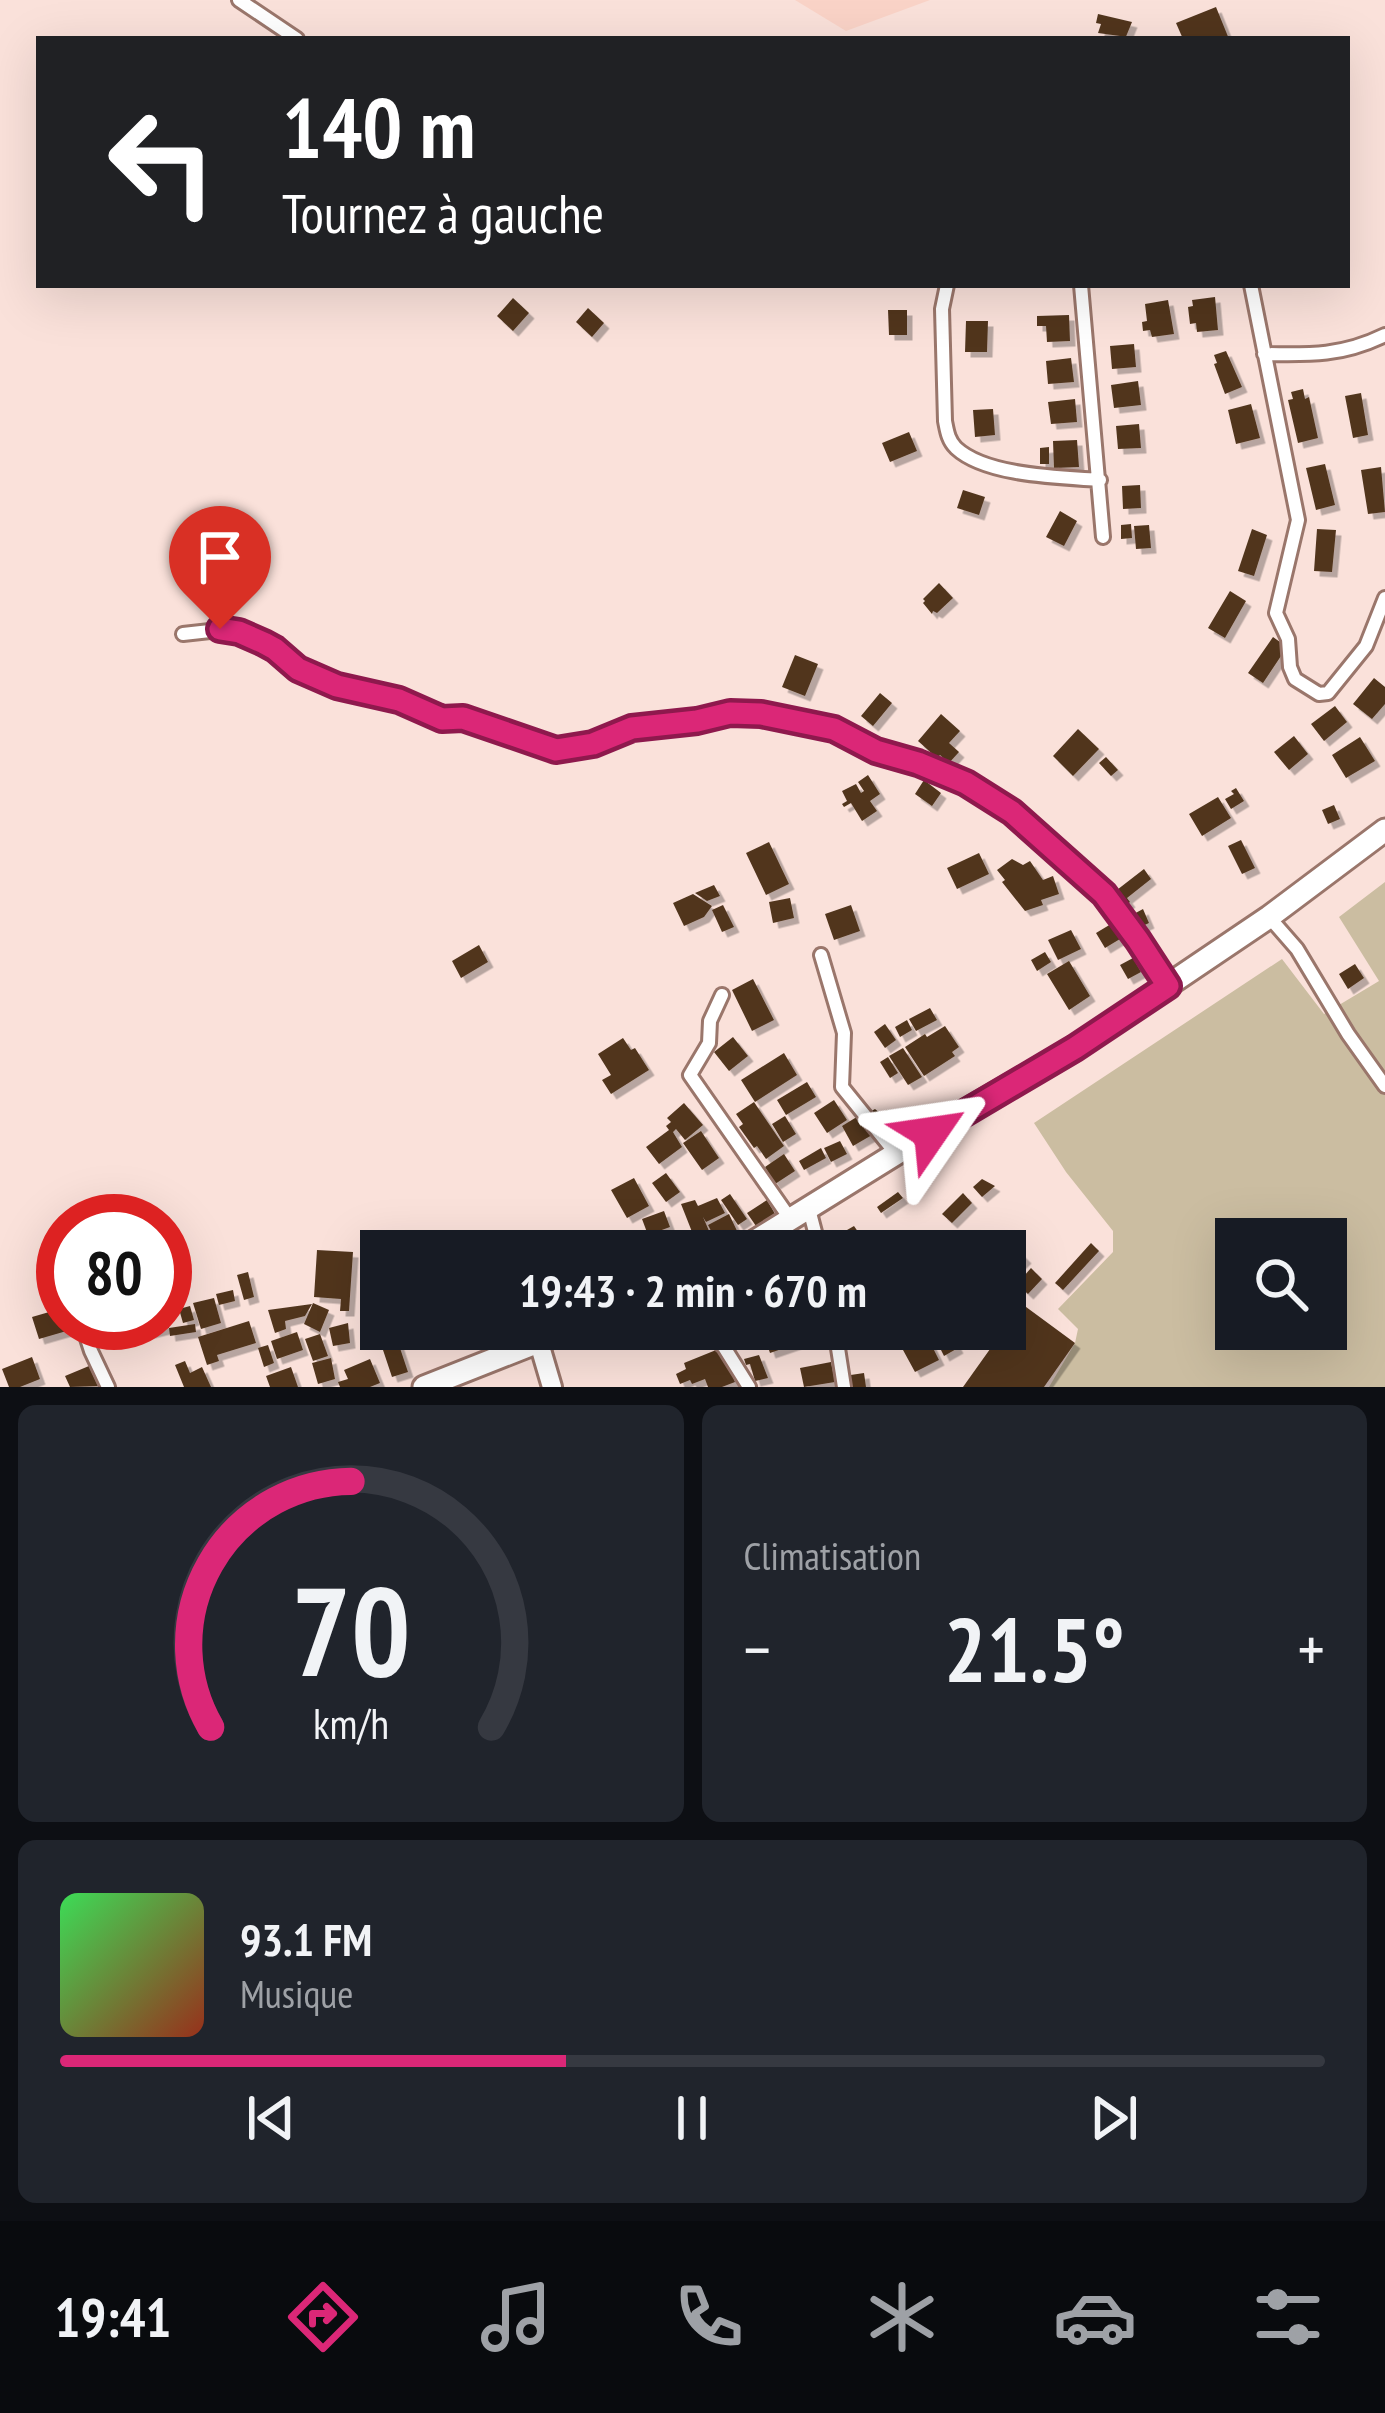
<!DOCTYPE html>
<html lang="fr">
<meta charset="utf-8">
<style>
:root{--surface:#171b24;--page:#20242c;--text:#f1f3f6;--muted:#9ea1a6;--line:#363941;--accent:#db2777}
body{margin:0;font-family:"PT Sans Narrow",sans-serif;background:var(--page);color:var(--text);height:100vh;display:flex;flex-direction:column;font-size:45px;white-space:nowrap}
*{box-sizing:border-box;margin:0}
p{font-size:39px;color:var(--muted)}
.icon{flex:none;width:66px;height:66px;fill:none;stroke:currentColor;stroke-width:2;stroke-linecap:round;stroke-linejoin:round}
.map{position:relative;height:1387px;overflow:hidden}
.panel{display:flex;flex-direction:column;gap:18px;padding:18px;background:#0d0f14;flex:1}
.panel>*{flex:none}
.top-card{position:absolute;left:36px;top:36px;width:1314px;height:252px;border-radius:0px;box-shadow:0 12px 48px #0002;background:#202124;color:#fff;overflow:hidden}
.controls{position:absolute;left:1215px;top:1218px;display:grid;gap:24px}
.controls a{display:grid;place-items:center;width:132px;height:132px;border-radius:0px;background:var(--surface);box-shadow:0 12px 48px #0002;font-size:60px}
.speed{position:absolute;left:36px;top:1194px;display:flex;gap:24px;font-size:60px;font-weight:700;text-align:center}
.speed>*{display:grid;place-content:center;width:156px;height:156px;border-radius:50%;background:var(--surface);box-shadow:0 12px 48px #0002;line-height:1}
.speed .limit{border:18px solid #d22;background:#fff;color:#111}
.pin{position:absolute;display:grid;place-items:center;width:102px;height:102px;color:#fff;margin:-123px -51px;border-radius:50% 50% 50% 0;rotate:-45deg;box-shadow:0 0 12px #0007}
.pin .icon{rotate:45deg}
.me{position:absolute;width:132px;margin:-66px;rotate:58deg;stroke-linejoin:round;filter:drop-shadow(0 0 9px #0008)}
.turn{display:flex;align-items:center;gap:42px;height:252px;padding:0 48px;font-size:54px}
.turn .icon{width:156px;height:156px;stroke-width:2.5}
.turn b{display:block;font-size:84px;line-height:102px}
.big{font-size:90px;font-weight:700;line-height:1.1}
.panel .widget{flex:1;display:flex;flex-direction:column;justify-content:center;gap:18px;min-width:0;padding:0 42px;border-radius:18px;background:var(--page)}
.panel .dial{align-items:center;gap:0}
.dial svg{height:312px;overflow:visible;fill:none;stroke:var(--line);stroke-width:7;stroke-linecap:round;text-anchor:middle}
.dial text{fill:var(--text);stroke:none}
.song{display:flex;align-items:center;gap:36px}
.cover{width:144px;height:144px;border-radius:18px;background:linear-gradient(135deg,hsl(130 70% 55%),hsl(10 70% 35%))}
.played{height:12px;border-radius:6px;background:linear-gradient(90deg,var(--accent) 40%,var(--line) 40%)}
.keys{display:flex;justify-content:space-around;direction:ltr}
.heat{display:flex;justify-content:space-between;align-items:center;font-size:66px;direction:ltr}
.panel .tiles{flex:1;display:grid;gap:18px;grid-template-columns:1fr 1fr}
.widget:last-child{grid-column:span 2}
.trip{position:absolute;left:360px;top:1230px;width:666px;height:120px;border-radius:0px;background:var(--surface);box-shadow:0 12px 48px #0002;font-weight:700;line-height:120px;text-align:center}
.dock{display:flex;height:192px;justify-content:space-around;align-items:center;background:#090b0e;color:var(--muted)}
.dock .icon{width:84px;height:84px}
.dock .active{color:var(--accent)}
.dock b{font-size:54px;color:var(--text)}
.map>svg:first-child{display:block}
.built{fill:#fad3c7}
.green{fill:#cbbda1;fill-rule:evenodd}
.building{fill:#51361f;filter:url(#shadow)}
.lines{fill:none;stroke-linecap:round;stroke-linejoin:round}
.minor-casing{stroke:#9a766b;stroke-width:18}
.secondary-casing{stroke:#9a766b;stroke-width:24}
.trunk-casing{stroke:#9a766b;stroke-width:27}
.minor{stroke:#fff;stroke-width:12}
.secondary{stroke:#fff;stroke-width:18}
.trunk{stroke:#fff;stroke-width:21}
.route-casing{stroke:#8e194d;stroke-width:30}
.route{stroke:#db2777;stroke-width:21}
</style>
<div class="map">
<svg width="1385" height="1387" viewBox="0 0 1385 1387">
<defs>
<filter id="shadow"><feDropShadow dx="5.5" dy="5.5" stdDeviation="0" flood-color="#0004"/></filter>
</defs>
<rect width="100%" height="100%" fill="#fae1da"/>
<path class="built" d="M795,0H930L846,31Z"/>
<path class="green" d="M1385,882V1387H1049L1075,1343L1078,1329L1058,1309L1113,1252V1231L1066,1172L1034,1123L1282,959L1324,1014L1379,981L1339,917ZM1236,1239H1326V1329H1236Z"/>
<path class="building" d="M1216,7L1229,39H1183L1176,23Z
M1098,14L1132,22L1125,39H1119L1120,36L1098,33L1101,24L1096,23Z
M1215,297L1218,330L1197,332L1196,323L1190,324L1188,307L1193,306L1192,300Z
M513,298L529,313L513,331L497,316Z
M1168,300L1174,334L1152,337L1150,330L1143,331L1142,322L1147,321L1145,304Z
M588,308L604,323L592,337L576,322Z
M888,310H907V335H889Z
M1069,315L1070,341L1047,342L1046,326H1037V316Z
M966,321H988L987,352H965Z
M1134,344L1136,367L1112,369L1110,346Z
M1226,351L1242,387L1225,394L1214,364L1217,363L1214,355Z
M1071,358L1074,382L1048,384L1046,361Z
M1138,381L1141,405L1114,408L1111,385Z
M1303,389L1305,399L1309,397L1318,438L1298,443L1288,400L1293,399L1291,392Z
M1361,393L1368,435L1353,438L1345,396Z
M1075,399L1077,422L1051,424L1048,402Z
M1251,404L1260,438L1236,444L1228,410Z
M993,409L995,435L975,437L973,410Z
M1139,424L1141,448L1118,449L1116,426Z
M909,432L917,451L890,462L882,443Z
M1077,440L1079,467L1054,468L1053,441Z
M1049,447V464H1040V448Z
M1325,464L1335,505L1316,510L1306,468Z
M1381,467L1385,512L1368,514L1361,470Z
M1140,485L1141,508L1123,509L1122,486Z
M963,490L985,497L979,515L957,508Z
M1060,511L1077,521L1064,546L1046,537Z
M1131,524L1132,538L1121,539V525Z
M1149,525L1151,548L1136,549L1134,526Z
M1252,529L1267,535L1254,576L1238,571Z
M1317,529L1336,530L1332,572L1314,571Z
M939,583L953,598L937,613L933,611L932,614L923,603L925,601L923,599Z
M1230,591L1246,601L1225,638L1208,628Z
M1273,637L1287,647L1263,683L1248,673Z
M795,655L818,664L805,696L782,687Z
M1374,678L1385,687V704L1372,719L1353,704Z
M880,693L892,703L873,726L861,716Z
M1335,706L1347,722L1324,741L1311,724Z
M941,714L960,731L949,743L959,752L949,763L940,755L937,758L918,741Z
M1078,729L1099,749L1073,776L1053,756Z
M1294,736L1308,754L1289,770L1274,752Z
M1360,737L1375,761L1346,778L1332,755Z
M1106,757L1118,770L1111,776L1099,763Z
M868,775L880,794L870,801L877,811L862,821L851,803L844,807L842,804L847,801L842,791L856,784L861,793L864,791L858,782Z
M924,780L941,793L932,806L915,794Z
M1236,788L1244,801L1231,809L1225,799L1234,794L1231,791Z
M1218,797L1231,818L1202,836L1189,814Z
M1334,805L1340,819L1328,824L1322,810Z
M1241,840L1255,868L1242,874L1228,846Z
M769,842L789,884L766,895L746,853Z
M979,853L989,874L957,889L947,868Z
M1012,859L1023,865L1030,861L1043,880L1053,876L1059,894L1041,900L1043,905L1025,911L1002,882L1005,880L997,870Z
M1144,869L1151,879L1127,898L1130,902L1123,907L1113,893Z
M714,885L720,896L707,901L695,893Z
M693,894L712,906L704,917L684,926L673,903Z
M790,898L794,918L773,923L769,902Z
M723,905L734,927L722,932L712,910Z
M851,905L860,931L834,940L825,914Z
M1143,909L1149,923L1136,929L1130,916Z
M1111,924L1120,939L1105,948L1096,933Z
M1071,930L1081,949L1058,960L1048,940Z
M479,945L488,962L461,978L452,961Z
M1045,952L1051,962L1037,971L1031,960Z
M1133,958L1141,972L1128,979L1120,965Z
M1069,961L1090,996L1069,1010L1047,974Z
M1355,964L1364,978L1348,989L1339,974Z
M753,979L774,1020L752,1031L732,990Z
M930,1008L937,1020L916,1031L909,1019Z
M907,1020L912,1030L900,1037L895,1027Z
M885,1024L896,1040L885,1048L874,1032Z
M945,1026L959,1047L952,1052L955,1056L924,1076L905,1047L925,1034L927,1037Z
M733,1037L748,1056L729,1071L714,1052Z
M623,1038L631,1050L635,1048L649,1070L611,1094L602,1080L611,1075L598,1054Z
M903,1048L922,1077L908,1085L889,1056Z
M784,1053L797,1075L755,1102L741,1080Z
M888,1057L898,1073L890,1078L880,1062Z
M807,1082L816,1097L786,1115L777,1100Z
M834,1100L847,1120L827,1133L814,1113Z
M754,1102L784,1146L766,1159L757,1146L754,1148L739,1127L743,1124L736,1114Z
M684,1103L703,1125L685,1140L676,1129L673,1132L682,1147L659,1164L646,1147L669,1130L666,1126L671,1122L667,1118Z
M875,1109L881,1114L887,1110L892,1118L880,1125L868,1113Z
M860,1115L872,1135L853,1146L842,1126Z
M785,1116L796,1134L783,1142L772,1124Z
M701,1131L719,1158L702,1170L683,1143Z
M840,1141L847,1154L831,1162L824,1148Z
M821,1148L826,1158L804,1170L799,1161Z
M784,1154L795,1171L775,1184L765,1167Z
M666,1173L680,1192L666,1202L652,1183Z
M634,1178L649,1206L627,1218L611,1190Z
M982,1179L995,1186L982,1197L973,1187Z
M898,1192L903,1198L881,1213L877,1207Z
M963,1193L972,1203L952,1223L942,1214Z
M730,1194L747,1219L738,1225L721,1200Z
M717,1198L725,1213L706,1222L703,1217L716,1247L705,1251H690L688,1245L696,1242L681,1204L695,1200L698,1206Z
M767,1200L775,1214L756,1226L747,1213Z
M664,1211L670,1227L648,1235L642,1219Z
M729,1214L739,1235L718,1245L708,1225Z
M854,1226L863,1239L848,1249L840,1234Z
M377,1238H406V1251H381V1265H377Z
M1010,1242L1026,1258L1010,1274L1005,1269V1251H1001Z
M1091,1243L1099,1251L1063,1290L1055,1283Z
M317,1250L353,1252L349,1311H340L341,1299L314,1297Z
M1031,1268L1042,1279L1028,1294L1017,1284Z
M248,1272L254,1297L244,1300L237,1275Z
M57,1284L61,1296L50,1299L46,1288Z
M233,1290L235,1301L219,1305L216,1294Z
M214,1298L221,1323L201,1329L193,1303Z
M313,1303L329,1310L320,1332L304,1324Z
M312,1304L305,1316L285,1321L286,1329L275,1333L268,1310Z
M1022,1304L1075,1343L1044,1387H963Z
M190,1306L194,1320L183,1323L179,1309Z
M63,1308V1323H75L77,1328L39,1339L32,1317Z
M249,1321L256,1343L217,1355L219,1361L207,1365L198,1337Z
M133,1323H168L169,1328L137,1336Z
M348,1323L350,1343L333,1346L329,1328Z
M195,1324L196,1332L170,1336L169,1328Z
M762,1329H794L799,1343L770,1353Z
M297,1332L303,1350L277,1359L271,1341Z
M950,1333L958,1348L944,1356L936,1340Z
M320,1334L328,1356L313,1361L305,1339Z
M928,1338L939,1360L915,1372L903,1350Z
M398,1342L408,1372L392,1377L382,1347Z
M268,1345L274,1363L264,1367L258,1348Z
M721,1348L735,1382L722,1387H708L705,1379L692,1384L690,1380L680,1384L676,1374L686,1369L684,1363Z
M759,1355L768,1378L755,1381L750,1364L746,1365L744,1359Z
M32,1357L40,1379L20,1387H9L2,1369Z
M331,1358L335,1379L318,1384L312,1363Z
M370,1359L380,1383L370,1387H340L338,1382L348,1379L344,1370Z
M185,1361L190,1373L202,1367L211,1387H184L175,1365Z
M831,1362L835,1382L804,1387L800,1368Z
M89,1366L98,1386L70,1387L65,1376Z
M291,1367L298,1387H270L266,1376Z
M864,1373L866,1387H846L844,1376Z"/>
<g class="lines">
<g class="minor-casing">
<path id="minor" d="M239,0L297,39
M947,285L942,309L945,421C947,431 948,440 956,448C986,476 1060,477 1100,480
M1081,285L1103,537
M1251,285L1298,520L1276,613L1288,639L1290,667L1295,679L1319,694L1328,693L1366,646L1385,598
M1264,354C1310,355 1342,356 1385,335
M183,634L219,630L239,631L275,649L298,669L337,685L399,700L442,719L463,718L556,750L593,744L632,728L697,720L730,713L761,714L834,729L876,751L918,763L966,783L1012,812L1104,894L1139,940L1168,986
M1269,917L1297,949L1348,1034L1385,1086
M821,955L844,1033L842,1087L897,1155
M722,995L710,1021L709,1043L690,1075L791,1220
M809,1209L820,1251
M82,1323L91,1351L108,1387
M703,1329L724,1347L749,1387
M835,1329L844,1387"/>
</g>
<g class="secondary-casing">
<path id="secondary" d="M539,1343L552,1387"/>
</g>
<g class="trunk-casing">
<path id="trunk" d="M739,1251L965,1111L1075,1048L1269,917L1385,830
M424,1387L571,1329"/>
</g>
<use href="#minor" class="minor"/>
<use href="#secondary" class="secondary"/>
<use href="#trunk" class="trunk"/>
</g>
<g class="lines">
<g class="route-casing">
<path id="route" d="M220,629L239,632L264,643L275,649L298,669L337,686L399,700L442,719L463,718L556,750L593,744L632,728L697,721L730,713L761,714L834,729L876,751L918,763L966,783L1012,812L1104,894L1138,940L1168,986L1075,1048L931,1133"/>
</g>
<use href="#route" class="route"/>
</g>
</svg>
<div class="controls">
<a><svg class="icon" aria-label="search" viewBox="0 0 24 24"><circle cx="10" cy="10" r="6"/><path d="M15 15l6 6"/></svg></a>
</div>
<div class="speed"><div class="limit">80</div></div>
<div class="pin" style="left:220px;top:629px;background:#d93025"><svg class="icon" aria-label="arrive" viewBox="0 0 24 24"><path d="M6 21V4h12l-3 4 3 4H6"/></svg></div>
<svg class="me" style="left:931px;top:1133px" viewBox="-20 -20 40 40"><path d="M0-17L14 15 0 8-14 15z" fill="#db2777" stroke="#fff" stroke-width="4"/></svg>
<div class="trip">19:43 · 2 min · 670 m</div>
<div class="top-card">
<div class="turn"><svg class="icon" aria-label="left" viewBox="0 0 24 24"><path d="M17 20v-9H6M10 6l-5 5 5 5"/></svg><div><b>140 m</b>Tournez à gauche</div></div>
</div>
</div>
<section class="panel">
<div class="tiles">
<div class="widget dial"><svg viewBox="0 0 100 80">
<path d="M14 69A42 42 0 1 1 86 69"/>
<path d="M14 69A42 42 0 0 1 50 6" stroke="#db2777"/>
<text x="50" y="56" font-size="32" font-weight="700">70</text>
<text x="50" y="72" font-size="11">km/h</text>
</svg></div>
<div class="widget"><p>Climatisation</p>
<div class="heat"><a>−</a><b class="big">21.5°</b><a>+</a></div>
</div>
<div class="widget">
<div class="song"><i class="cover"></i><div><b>93.1 FM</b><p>Musique</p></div></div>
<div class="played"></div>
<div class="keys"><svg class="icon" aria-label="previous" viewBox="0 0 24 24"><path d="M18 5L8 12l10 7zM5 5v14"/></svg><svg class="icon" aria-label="pause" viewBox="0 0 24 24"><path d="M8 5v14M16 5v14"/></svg><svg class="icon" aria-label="next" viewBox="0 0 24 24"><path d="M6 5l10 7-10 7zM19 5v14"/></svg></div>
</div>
</div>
</section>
<nav class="dock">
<b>19:41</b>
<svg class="icon active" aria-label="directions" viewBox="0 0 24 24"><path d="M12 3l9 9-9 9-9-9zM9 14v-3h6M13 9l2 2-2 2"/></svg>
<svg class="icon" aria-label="music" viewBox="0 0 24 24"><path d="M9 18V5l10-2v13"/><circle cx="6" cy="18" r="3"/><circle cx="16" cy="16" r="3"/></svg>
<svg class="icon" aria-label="phone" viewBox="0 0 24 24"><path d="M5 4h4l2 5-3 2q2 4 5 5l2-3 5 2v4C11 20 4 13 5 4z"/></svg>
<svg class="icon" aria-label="climate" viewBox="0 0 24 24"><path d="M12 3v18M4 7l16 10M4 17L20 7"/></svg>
<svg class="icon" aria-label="car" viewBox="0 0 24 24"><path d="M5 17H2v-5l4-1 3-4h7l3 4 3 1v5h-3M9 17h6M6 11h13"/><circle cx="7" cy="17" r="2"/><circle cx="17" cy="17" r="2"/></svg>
<svg class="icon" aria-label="filters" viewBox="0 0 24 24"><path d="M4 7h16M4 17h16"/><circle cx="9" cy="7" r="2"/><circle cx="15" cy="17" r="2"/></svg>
</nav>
